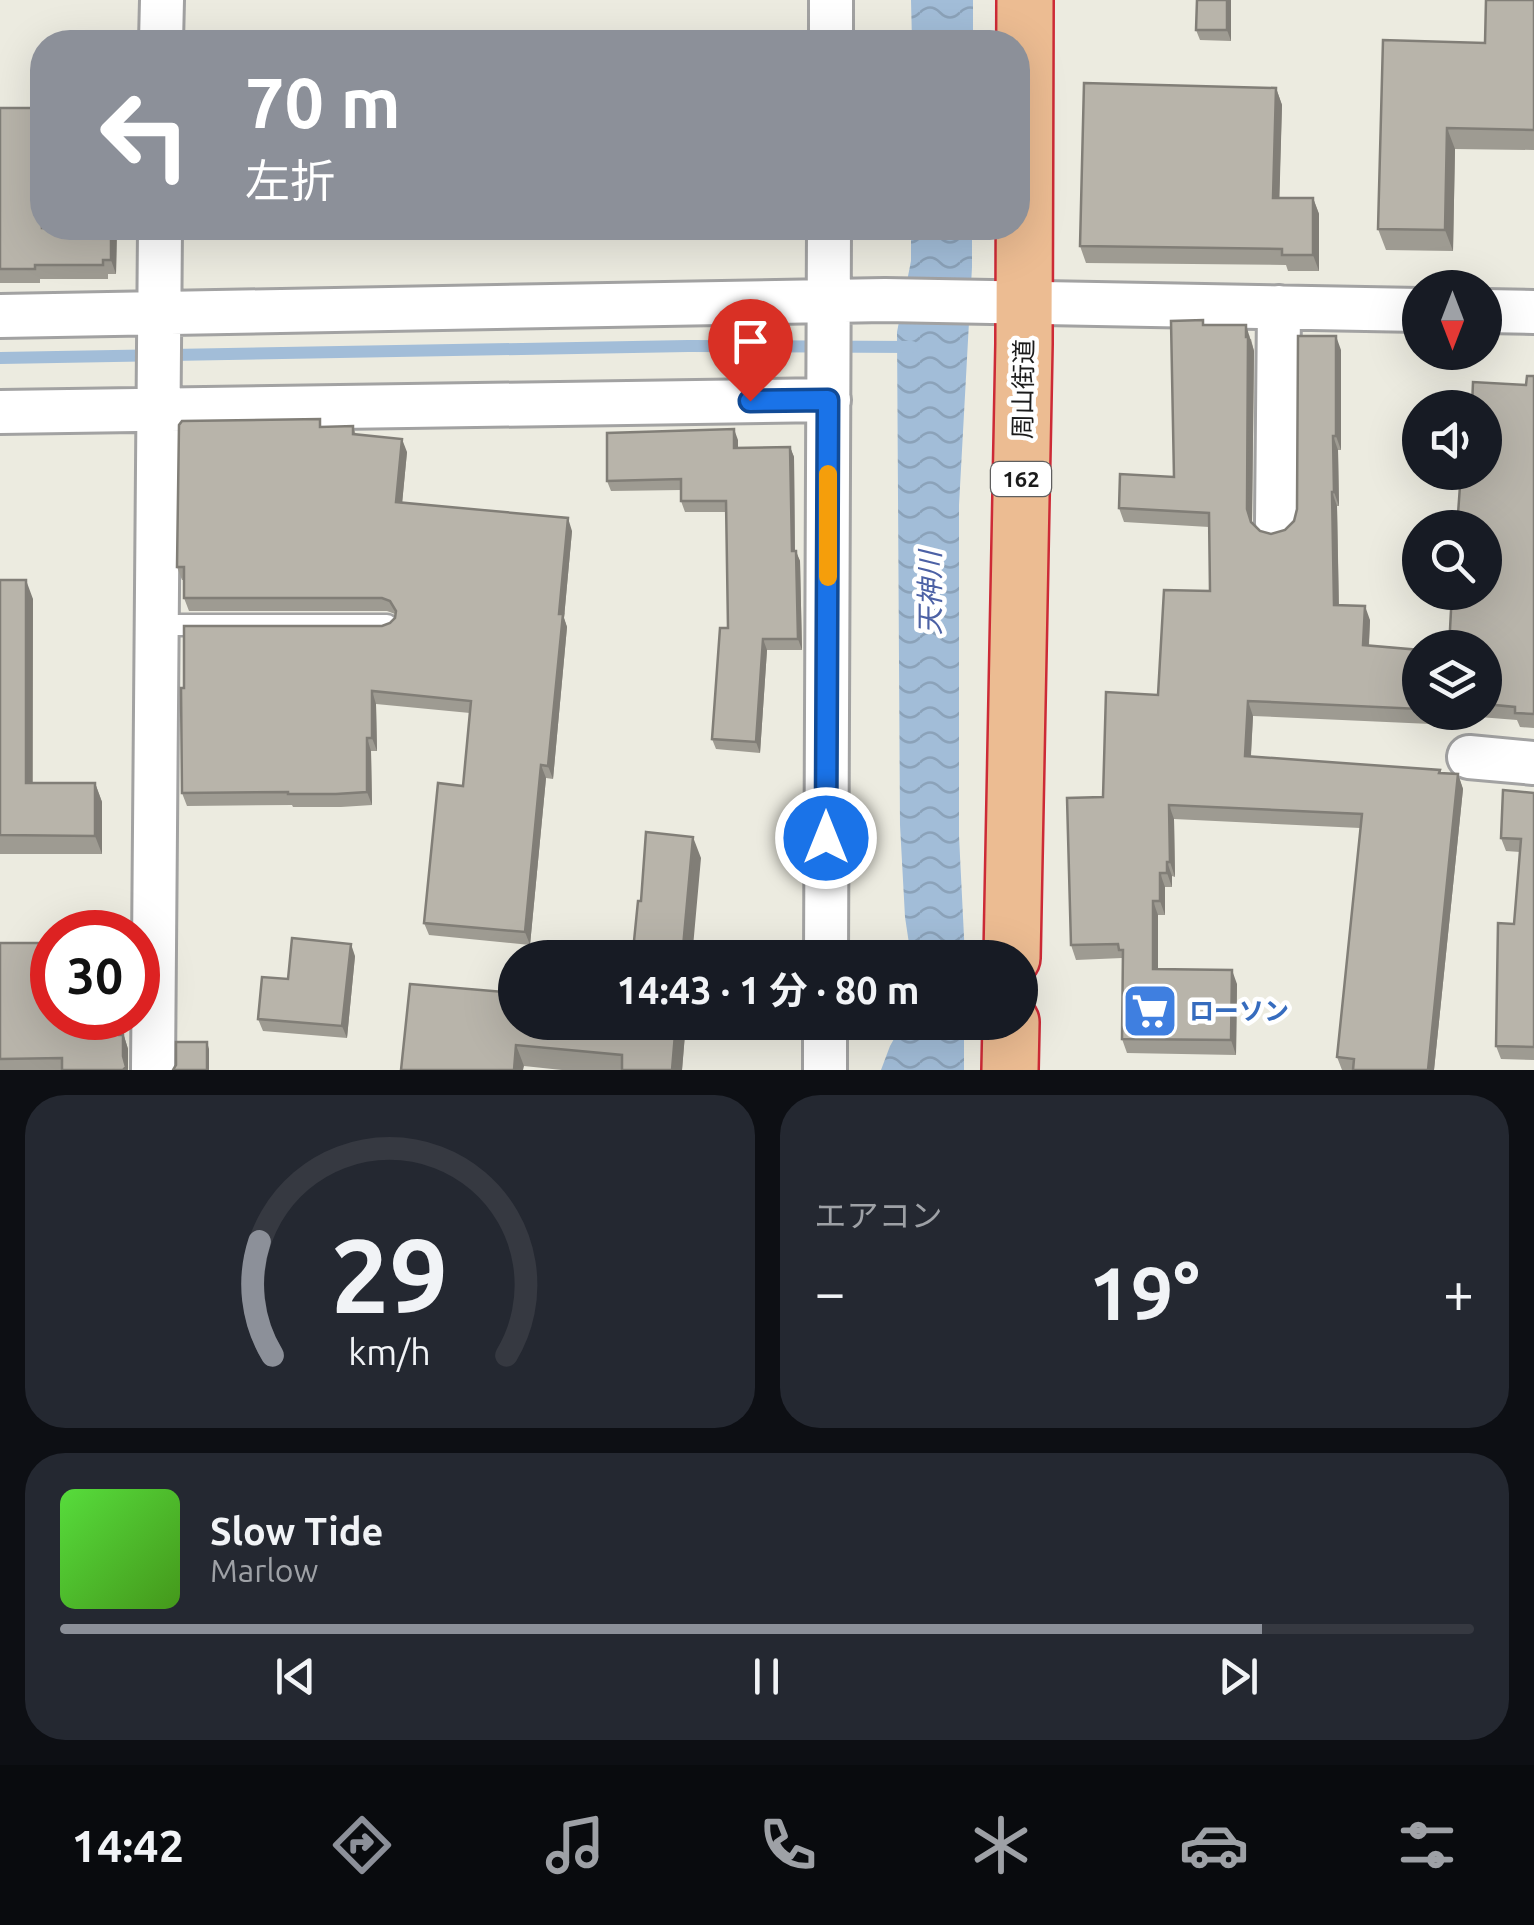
<!DOCTYPE html>
<html lang="ja">
<meta charset="utf-8">
<style>
:root{--surface:#171b24;--page:#242831;--text:#f1f3f6;--muted:#9ea1a6;--line:#363941;--accent:#8c9099}
body{margin:0;font-family:Ubuntu,"Noto Sans JP",sans-serif;background:var(--page);color:var(--text);height:100vh;display:flex;flex-direction:column;font-size:38px;white-space:nowrap}
*{box-sizing:border-box;margin:0}
p{font-size:32px;color:var(--muted)}
.icon{flex:none;width:55px;height:55px;fill:none;stroke:currentColor;stroke-width:2;stroke-linecap:round;stroke-linejoin:round}
.map{position:relative;height:1070px;overflow:hidden}
.details{display:flex;flex-direction:column;gap:25px;padding:25px;background:#0d0f14;flex:1}
.details>*{flex:none}
.hud{position:absolute;left:30px;top:30px;width:1000px;height:210px;border-radius:40px;box-shadow:0 10px 40px #0002;background:#8c9099;color:#fff;overflow:hidden}
.needle{width:65px;rotate:180deg}
.fabs{position:absolute;left:1402px;top:270px;display:grid;gap:20px}
.fabs a{display:grid;place-items:center;width:100px;height:100px;border-radius:50%;background:var(--surface);box-shadow:0 10px 40px #0002;font-size:50px}
.speed{position:absolute;left:30px;top:910px;display:flex;gap:20px;font-size:50px;font-weight:700;text-align:center}
.speed>*{display:grid;place-content:center;width:130px;height:130px;border-radius:50%;background:var(--surface);box-shadow:0 10px 40px #0002;line-height:1}
.speed .limit{border:15px solid #d22;background:#fff;color:#111}
.pin{position:absolute;display:grid;place-items:center;width:85px;height:85px;color:#fff;margin:-102px -42px;border-radius:50% 50% 50% 0;rotate:-45deg;box-shadow:0 0 10px #0007}
.pin .icon{rotate:45deg}
.me{position:absolute;width:110px;margin:-55px;rotate:0deg;stroke-linejoin:round;filter:drop-shadow(0 0 8px #0008)}
.turn{display:flex;align-items:center;gap:35px;height:210px;padding:0 50px;font-size:45px}
.turn .icon{width:130px;height:130px;stroke-width:2.5}
.turn b{display:block;font-size:70px;line-height:85px}
.big{font-size:75px;font-weight:700;line-height:1.1}
.details .widget{flex:1;display:flex;flex-direction:column;justify-content:center;gap:15px;min-width:0;padding:0 35px;border-radius:40px;background:var(--page)}
.details .dial{align-items:center;gap:0}
.dial svg{height:260px;overflow:visible;fill:none;stroke:var(--line);stroke-width:7;stroke-linecap:round;text-anchor:middle}
.dial text{fill:var(--text);stroke:none}
.song{display:flex;align-items:center;gap:30px}
.cover{width:120px;height:120px;border-radius:15px;background:linear-gradient(135deg,hsl(110 70% 55%),hsl(100 70% 35%))}
.played{height:10px;border-radius:5px;background:linear-gradient(90deg,var(--accent) 85%,var(--line) 85%)}
.keys{display:flex;justify-content:space-around;direction:ltr}
.heat{display:flex;justify-content:space-between;align-items:center;font-size:55px;direction:ltr}
.details .tiles{flex:1;display:grid;gap:25px;grid-template-columns:1fr 1fr}
.widget:last-child{grid-column:span 2}
.trip{position:absolute;left:498px;top:940px;width:540px;height:100px;border-radius:50px;background:var(--surface);box-shadow:0 10px 40px #0002;font-weight:700;line-height:100px;text-align:center}
.tab-bar{display:flex;height:160px;justify-content:space-around;align-items:center;background:#090b0e;color:var(--muted)}
.tab-bar .icon{width:70px;height:70px}
.tab-bar .on{color:var(--accent)}
.tab-bar b{font-size:45px;color:var(--text)}
.map>svg:first-child{display:block}
.water{fill:url(#water-waves)}
.lines{fill:none;stroke-linecap:round;stroke-linejoin:round}
.stream{stroke:#a2bdd8;stroke-width:12}
.service-casing{stroke:#a2a2a2;stroke-width:25}
.minor-casing{stroke:#a2a2a2;stroke-width:48}
.trunk-casing{stroke:#cd2a36;stroke-width:60}
.service{stroke:#fff;stroke-width:20}
.minor{stroke:#fff;stroke-width:42}
.trunk{stroke:#ecbc92;stroke-width:55}
.wall{fill:#9e9b92}
.shaded-wall{fill:#817e77}
.building{fill:#b8b4aa;stroke:#817e77;stroke-width:2.5}
.route-casing{stroke:#114b97;stroke-width:25}
.route{stroke:#1a73e8;stroke-width:18}
.slow{stroke:#f59e0b;stroke-width:18}
.labels{text-anchor:middle;stroke-width:9;stroke-linejoin:round;paint-order:stroke}
.shield{fill:#fff;stroke:#5f5f5f;stroke-width:2.5}
.shield-label{font-size:22px;font-weight:bold;fill:#1b1b1b}
.street-label{font-size:25px;fill:#1b1b1b;stroke:#fff}
.shop-label{font-size:25px;font-weight:bold;fill:#366cbe;stroke:#fff;text-anchor:start}
.water-label{font-size:28px;font-style:italic;fill:#4c61a5;stroke:#fff}
</style>
<div class="map">
<svg width="1534" height="1070" viewBox="0 0 1534 1070">
<defs>
<pattern id="water-waves" width="16" height="10" patternUnits="userSpaceOnUse" patternTransform="scale(2.5)"><rect width="16" height="10" fill="#a2bdd8"/><path d="M0 5q4-4 8 0t8 0" fill="none" stroke="#8ba2b9"/></pattern>
</defs>
<rect width="100%" height="100%" fill="#ecebe0"/>
<path class="water" d="M911,0H973V42H912Z
M911,228H972V267L959,505V836L965,957H911L905,917L900,825L897,332L911,261Z
M903,1023H964V1070H881L890,1046Z"/>
<g class="lines">
<path class="stream" d="M0,358L688,346L912,347"/>
<g class="service-casing">
<path id="service" d="M157,625H387"/>
</g>
<g class="minor-casing">
<path id="minor" d="M161,42L162,0
M831,42V0
M1485,311L1534,312
M0,316L885,300L1420,310
M0,412L829,400
M1277,523L1279,307
M1469,757L1534,763
M826,958L829,228
M153,1070L160,228
M825,1070V1022"/>
</g>
<g class="trunk-casing">
<path id="trunk" d="M1012,958L1024,344L1025,0
M1010,1070L1011,1022"/>
</g>
<use href="#service" class="service"/>
<use href="#minor" class="minor"/>
<use href="#trunk" class="trunk"/>
</g>
<path class="wall" d="M1231,0V41L1200,40L1196,30Z
M1534,0V150L1455,149L1453,251L1386,250L1378,229L1485,43Z
M1276,88L1282,105L1279,198H1313L1319,214V271H1288L1286,265L1086,263L1080,246Z
M0,108L42,228H117L116,274H108V279H40V283H0Z
M745,228H778V233H747Z
M1205,325L1251,339L1254,351L1252,523L1260,531L1271,534L1285,530L1294,521L1341,350V450H1338L1339,506H1337L1339,605L1370,620L1369,646L1420,650V712H1485V472L1526,385L1534,376V728L1520,727L1517,720L1454,715L1453,725L1253,716L1251,756L1440,770L1441,773L1458,774L1463,789L1434,1070H1342L1337,1057L1360,828L1174,819L1175,877L1172,876V887H1165V915H1158V969L1237,984L1236,1055L1127,1053L1122,1039V958L1076,960L1071,945L1103,797L1158,695L1210,591L1209,527L1124,522L1119,508L1174,477Z
M353,426L356,435L407,452L402,503L572,531L564,618L567,627L553,779L546,778L530,945L429,935L424,923L463,786L470,713L376,704L377,751H371L372,805L341,807H293L292,805L187,806L182,793L184,688L390,623L395,618V614L387,611H189L184,598V580H182L177,567L323,427Z
M738,440V447H790L794,457L795,551L800,561L802,650H767L760,753L716,749L712,739L728,628L726,512H685L681,501V490L611,491L607,481Z
M0,580L33,599V783H95L102,802V854H0Z
M1534,793V1060L1501,1059L1496,1046L1514,924L1520,852L1506,851L1501,838Z
M0,943L52,1018H123L124,1036L128,1049V1070H0Z
M355,956L347,1038L263,1031L258,1019L288,979Z
M410,984L515,1022H686L682,1070H562L524,1066Z"/>
<path class="shaded-wall" d="M1227,0H1231V41L1227,30Z
M1276,88L1282,105L1279,214L1273,198Z
M1447,128L1455,149L1453,251L1445,230Z
M1313,198L1319,214V271L1313,255Z
M111,228H117L116,274L111,260Z
M1246,325L1254,351L1252,523L1256,536L1247,509Z
M1336,336L1341,350V450L1336,436Z
M734,429L738,440V458L734,448Z
M1333,436L1338,450L1339,506L1334,492Z
M402,439L407,452L401,515L396,502Z
M790,447L794,457L795,561L792,551Z
M1332,492L1337,506L1339,619L1334,605Z
M568,518L572,531L564,618L567,627L553,779L548,766L559,614Z
M796,551L800,561L802,650L798,639Z
M26,580L33,599L32,802L26,783Z
M1365,606L1370,620L1368,659L1363,645Z
M763,639L767,650L760,753L756,742Z
M372,691L376,704L377,751L372,738Z
M1248,701L1253,716L1250,770L1245,756Z
M367,738L371,751L372,805L367,792Z
M541,765L546,778L530,945L525,932Z
M1458,774L1463,789L1434,1070H1427Z
M95,783L102,802V854L95,836Z
M1169,805L1174,819L1175,877L1170,862Z
M693,837L701,858L692,958H682Z
M1167,862L1172,876V887L1167,873Z
M1160,873L1165,887V915L1160,901Z
M1153,901L1158,915V983L1153,969Z
M351,944L355,956L347,1038L342,1026Z
M1232,970L1237,984L1236,1055L1231,1040Z
M119,1018H123L124,1036L128,1049V1070H123Z
M676,1022H686L682,1070H672Z
M207,1042L209,1049V1070H207Z
M516,1045L524,1066L523,1070H514Z"/>
<path class="building" d="M1197,0H1227V30H1196Z
M1486,0H1534V130L1447,128L1445,230L1378,229L1383,40L1485,43Z
M1084,83L1276,88L1273,198H1313V255H1282V249L1080,246Z
M0,108H42V228H111V260H103V265H35V269H0Z
M1203,320V325H1246V337H1248L1247,509L1251,522L1260,531L1271,534L1285,530L1294,521L1297,509L1298,336H1336V436H1333L1334,492H1332L1334,605L1365,606L1363,645L1420,650V709L1248,701L1245,756L1440,770L1439,773L1458,774L1428,1070H1353L1354,1059L1337,1057L1362,814L1169,805L1170,862H1167V873H1160V901H1153V969L1232,970L1231,1040L1122,1039L1123,950H1119L1118,944L1071,945L1067,798L1103,797L1106,692L1158,695L1164,590L1210,591L1209,513L1119,508L1120,474L1174,477L1171,321Z
M1527,376H1534V714L1515,713V707L1485,704V648H1449L1452,592H1485V528H1457L1461,472H1485V408H1472L1473,382L1526,385Z
M320,419V427L353,426V434L402,439L396,502L568,518L559,614H563L548,766L541,765L525,932L424,923L438,783L463,786L471,701L372,691V738H367V792L336,794H288V792L182,793L181,688H184V626H382L390,623L395,618L396,611L390,601L382,598H184V567H177L179,425L182,421Z
M734,429V448L790,447L792,551H796L798,639H763L756,742L712,739L720,628H728L726,501H681V479L607,481V433Z
M0,580H26V783H95V836L0,835Z
M1503,790L1534,793V1047L1496,1046L1498,923L1514,924L1521,839L1501,838Z
M646,832L693,837L682,958H542L544,942L633,951L638,901H641Z
M292,938L351,944L342,1026L258,1019L262,977L288,979Z
M0,943H52V1018H119V1035H123V1056L126,1067L123,1070H62V1058L0,1059Z
M410,984L515,993V1022H676L672,1070H622V1055L516,1045L514,1070H401Z
M176,1042H207V1070H173L176,1065Z"/>
<g class="lines">
<g class="route-casing">
<path id="route" d="M750,401L828,400L826,838"/>
</g>
<use href="#route" class="route"/>
<path class="slow" d="M828,577V474"/>
</g>
<defs>
<g id="supermarket-square" transform="scale(2.875)"><rect x="-9" y="-9" width="18" height="18" rx="4" fill="#3f7fe0" stroke="#fff"/><path d="M-6-5.5h2.5l.6 2H6L4.5 2H-2.5L-4.4-4H-6ZM-1.5 3.2a1.3 1.3 0 1 0 .1 0ZM3 3.2a1.3 1.3 0 1 0 .1 0Z" fill="#fff"/></g>
</defs>
<g fill-rule="evenodd">
<use href="#supermarket-square" x="1150" y="1011"/>
</g>
<g class="labels">
<rect class="shield" x="991" y="462" width="60" height="34" rx="8"/>
<g class="shield-label">
<text x="1021" y="487">162</text>
</g>
<g class="street-label">
<text transform="translate(1023 389) rotate(-89)" y="9">周山街道</text>
</g>
<g class="shop-label">
<text x="1189" y="1020">ローソン</text>
</g>
<g class="water-label">
<text transform="translate(930 593) rotate(-90)" y="10">天神川</text>
</g>
</g>
</svg>
<div class="fabs">
<a><svg class="needle" viewBox="-14 -14 28 28"><path d="M0-13l5 13h-10z" fill="#e53935"/><path d="M0 13l5-13h-10z" fill="#9ea1a6"/></svg></a>
<a><svg class="icon" aria-label="sound" viewBox="0 0 24 24"><path d="M4 9h4l5-4v14l-5-4H4zM17 9q2 3 0 6"/></svg></a>
<a><svg class="icon" aria-label="search" viewBox="0 0 24 24"><circle cx="10" cy="10" r="6"/><path d="M15 15l6 6"/></svg></a>
<a><svg class="icon" aria-label="layers" viewBox="0 0 24 24"><path d="M12 4l9 5-9 5-9-5zM3 14l9 5 9-5"/></svg></a>
</div>
<div class="speed"><div class="limit">30</div></div>
<div class="pin" style="left:750px;top:401px;background:#d93025"><svg class="icon" aria-label="arrive" viewBox="0 0 24 24"><path d="M6 21V4h12l-3 4 3 4H6"/></svg></div>
<svg class="me" style="left:826px;top:838px" viewBox="-20 -20 40 40"><circle r="17" fill="#1a73e8" stroke="#fff" stroke-width="3"/><path d="M0-11L8 9 0 5-8 9z" fill="#fff"/></svg>
<div class="trip">14:43 · 1 分 · 80 m</div>
<div class="hud">
<div class="turn"><svg class="icon" aria-label="left" viewBox="0 0 24 24"><path d="M17 20v-9H6M10 6l-5 5 5 5"/></svg><div><b>70 m</b>左折</div></div>
</div>
</div>
<section class="details">
<div class="tiles">
<div class="widget dial"><svg viewBox="0 0 100 80">
<path d="M14 69A42 42 0 1 1 86 69"/>
<path d="M14 69A42 42 0 0 1 10 34" stroke="#8c9099"/>
<text x="50" y="56" font-size="32" font-weight="700">29</text>
<text x="50" y="72" font-size="11">km/h</text>
</svg></div>
<div class="widget"><p>エアコン</p>
<div class="heat"><a>−</a><b class="big">19°</b><a>+</a></div>
</div>
<div class="widget">
<div class="song"><i class="cover"></i><div><b>Slow Tide</b><p>Marlow</p></div></div>
<div class="played"></div>
<div class="keys"><svg class="icon" aria-label="previous" viewBox="0 0 24 24"><path d="M18 5L8 12l10 7zM5 5v14"/></svg><svg class="icon" aria-label="pause" viewBox="0 0 24 24"><path d="M8 5v14M16 5v14"/></svg><svg class="icon" aria-label="next" viewBox="0 0 24 24"><path d="M6 5l10 7-10 7zM19 5v14"/></svg></div>
</div>
</div>
</section>
<nav class="tab-bar">
<b>14:42</b>
<svg class="icon on" aria-label="directions" viewBox="0 0 24 24"><path d="M12 3l9 9-9 9-9-9zM9 14v-3h6M13 9l2 2-2 2"/></svg>
<svg class="icon" aria-label="music" viewBox="0 0 24 24"><path d="M9 18V5l10-2v13"/><circle cx="6" cy="18" r="3"/><circle cx="16" cy="16" r="3"/></svg>
<svg class="icon" aria-label="phone" viewBox="0 0 24 24"><path d="M5 4h4l2 5-3 2q2 4 5 5l2-3 5 2v4C11 20 4 13 5 4z"/></svg>
<svg class="icon" aria-label="climate" viewBox="0 0 24 24"><path d="M12 3v18M4 7l16 10M4 17L20 7"/></svg>
<svg class="icon" aria-label="car" viewBox="0 0 24 24"><path d="M5 17H2v-5l4-1 3-4h7l3 4 3 1v5h-3M9 17h6M6 11h13"/><circle cx="7" cy="17" r="2"/><circle cx="17" cy="17" r="2"/></svg>
<svg class="icon" aria-label="filters" viewBox="0 0 24 24"><path d="M4 7h16M4 17h16"/><circle cx="9" cy="7" r="2"/><circle cx="15" cy="17" r="2"/></svg>
</nav>
